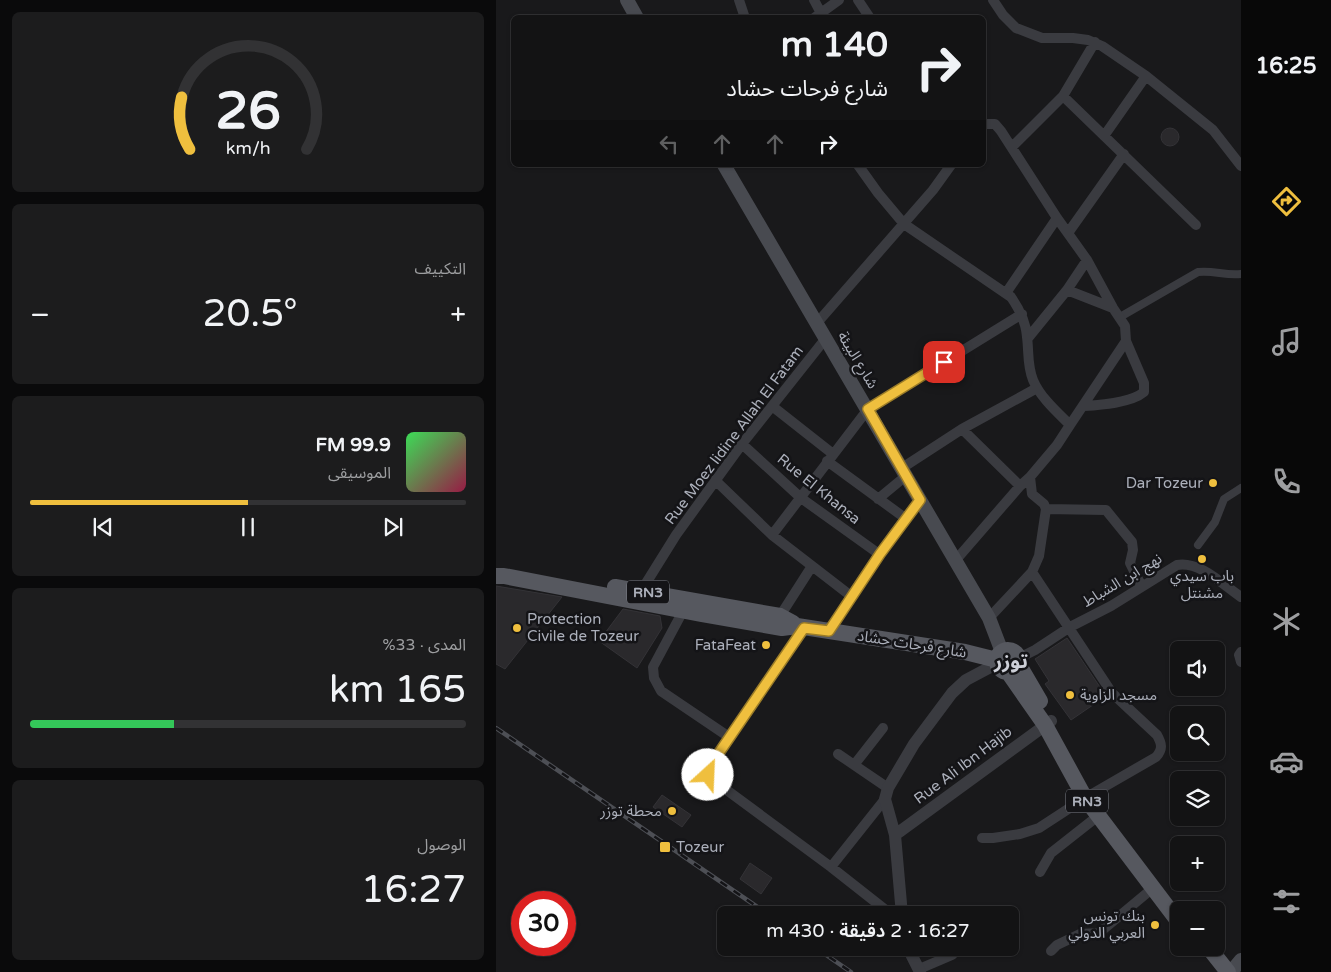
<!DOCTYPE html>
<html lang="ar">
<meta charset="utf-8">
<style>
:root{--surface:#131314;--page:#1c1c1d;--text:#f1f3f6;--muted:#9d9ea0;--line:#323234;--accent:#efbf3e}
body{margin:0;font-family:"Varela Round","Noto Sans Arabic",sans-serif;background:var(--page);color:var(--text);direction:rtl;height:100vh;display:flex;flex-direction:column;font-size:19px;white-space:nowrap}
*{box-sizing:border-box;margin:0}
p{font-size:16px;color:var(--muted)}
.icon{flex:none;width:28px;height:28px;fill:none;stroke:currentColor;stroke-width:2;stroke-linecap:round;stroke-linejoin:round}
.map{position:relative;flex:1;overflow:hidden;direction:ltr}
.side{display:flex;flex-direction:column;gap:12px;padding:12px;background:#0a0a0b;width:496px}
.side>*{flex:none}
.top-card{position:absolute;left:15px;top:15px;width:475px;height:152px;border-radius:8px;box-shadow:0 1px 4px #0004,0 0 0 1px var(--line);direction:rtl;background:#131314;color:var(--text);overflow:hidden}
.buttons{position:absolute;left:674px;top:641px;display:grid;gap:10px}
.buttons a{display:grid;place-items:center;width:55px;height:55px;border-radius:8px;background:var(--surface);box-shadow:0 1px 4px #0004,0 0 0 1px var(--line);font-size:25px}
.speed{position:absolute;left:15px;top:891px;display:flex;gap:10px;font-size:25px;font-weight:700;text-align:center}
.speed>*{display:grid;place-content:center;width:65px;height:65px;border-radius:50%;background:var(--surface);box-shadow:0 1px 4px #0004,0 0 0 1px var(--line);line-height:1}
.speed .limit{border:8px solid #d22;background:#fff;color:#111}
.pin{position:absolute;display:grid;place-items:center;width:42px;height:42px;color:#fff;margin:-21px;border-radius:10px;box-shadow:0 2px 8px #0006}
.me{position:absolute;width:55px;margin:-28px;rotate:25deg;stroke-linejoin:round;filter:drop-shadow(0 0 4px #0008)}
.turn{display:flex;align-items:center;gap:18px;height:105px;padding:0 15px;font-size:22px}
.turn .icon{width:65px;height:65px;stroke-width:2.5}
.turn b{display:block;font-size:35px;line-height:42px}
.lanes{display:flex;align-items:center;height:48px;padding:0 15px;background:#0003;justify-content:center;gap:25px;direction:ltr}
.lanes .off{opacity:.35}
.big{font-size:38px;font-weight:600;line-height:1.1}
.side .tile{flex:1;display:flex;flex-direction:column;justify-content:center;gap:8px;min-width:0;padding:0 18px;border-radius:8px;background:var(--page)}
.side .dial{align-items:center;gap:0}
.dial svg{height:130px;overflow:visible;fill:none;stroke:var(--line);stroke-width:7;stroke-linecap:round;text-anchor:middle}
.dial text{fill:var(--text);stroke:none}
.song{display:flex;align-items:center;gap:15px}
.cover{width:60px;height:60px;border-radius:8px;background:linear-gradient(135deg,hsl(130 70% 55%),hsl(340 70% 35%))}
.played{height:5px;border-radius:2px;background:linear-gradient(90deg,var(--accent) 50%,var(--line) 50%)}
.keys{display:flex;justify-content:space-around;direction:ltr}
.heat{display:flex;justify-content:space-between;align-items:center;font-size:28px;direction:ltr}
.charge{height:8px;border-radius:4px;background:linear-gradient(90deg,#34c759 33%,var(--line) 0)}
.trip{position:absolute;left:221px;top:906px;width:302px;height:50px;border-radius:8px;background:var(--surface);box-shadow:0 1px 4px #0004,0 0 0 1px var(--line);font-weight:600;line-height:50px;text-align:center;direction:rtl}
main{display:flex;flex:1;min-height:0}
.tab-bar{display:flex;flex-direction:column;width:90px;justify-content:space-around;align-items:center;background:#080808;color:var(--muted)}
.tab-bar .icon{width:35px;height:35px}
.tab-bar .selected{color:var(--accent)}
.tab-bar b{font-size:22px;color:var(--text)}
.map>svg:first-child{display:block}
.building{fill:#2a292c;stroke:#343337}
.lines{fill:none;stroke-linecap:round;stroke-linejoin:round}
.pedestrian{stroke:#3a3b40;stroke-width:8}
.minor{stroke:#3a3b40;stroke-width:10}
.tertiary{stroke:#3a3b40;stroke-width:12}
.secondary{stroke:#484a50;stroke-width:14}
.primary{stroke:#56585f;stroke-width:16}
.rail-casing{stroke:#4d4f55;stroke-width:4.5}
.rail{stroke:#141417;stroke-width:2.5;stroke-dasharray:8;stroke-linecap:butt}
.route-casing{stroke:#9b7c28;stroke-width:12}
.route{stroke:#efbf3e;stroke-width:9}
.poi-dot{fill:#efbf3e;stroke:#141417;stroke-width:2}
.labels{text-anchor:middle;stroke-width:5;stroke-linejoin:round;paint-order:stroke}
.shield{fill:#141417;stroke:#7e818a;stroke-width:1}
.shield-label{font-size:14px;font-weight:bold;fill:#acb0bb}
.street-label{font-size:15px;fill:#acb0bb;stroke:#141417}
.poi-label{font-size:15px;fill:#acb0bb;stroke:#141417;text-anchor:end}
.district-label{font-size:20px;font-weight:bold;fill:#cdcfd7;stroke:#141417}
</style>
<main>
<nav class="tab-bar">
<b>16:25</b>
<svg class="icon selected" aria-label="directions" viewBox="0 0 24 24"><path d="M12 3l9 9-9 9-9-9zM9 14v-3h6M13 9l2 2-2 2"/></svg>
<svg class="icon" aria-label="music" viewBox="0 0 24 24"><path d="M9 18V5l10-2v13"/><circle cx="6" cy="18" r="3"/><circle cx="16" cy="16" r="3"/></svg>
<svg class="icon" aria-label="phone" viewBox="0 0 24 24"><path d="M5 4h4l2 5-3 2q2 4 5 5l2-3 5 2v4C11 20 4 13 5 4z"/></svg>
<svg class="icon" aria-label="climate" viewBox="0 0 24 24"><path d="M12 3v18M4 7l16 10M4 17L20 7"/></svg>
<svg class="icon" aria-label="car" viewBox="0 0 24 24"><path d="M5 17H2v-5l4-1 3-4h7l3 4 3 1v5h-3M9 17h6M6 11h13"/><circle cx="7" cy="17" r="2"/><circle cx="17" cy="17" r="2"/></svg>
<svg class="icon" aria-label="filters" viewBox="0 0 24 24"><path d="M4 7h16M4 17h16"/><circle cx="9" cy="7" r="2"/><circle cx="15" cy="17" r="2"/></svg>
</nav>
<div class="map">
<svg width="745" height="972" viewBox="0 0 745 972">
<rect width="100%" height="100%" fill="#19191b"/>
<path class="building" d="M665 137a9 9 0 1 1 18 0a9 9 0 1 1-18 0Z
M0,586L66,597L9,669L0,664Z
M127,609L164,616L166,628L141,668L103,641Z
M571,638L610,696L575,720L549,684L553,681L539,659Z
M166,795L195,815L186,827L157,807Z
M254,863L276,878L265,894L244,879Z"/>
<g class="lines">
<path class="pedestrian" d="M624,317L702,272C717,270 730,276 745,274
M702,545L719,522L728,499L745,488"/>
<path class="minor" d="M243,0L249,18
M318,0L327,17
M362,0L374,18
M497,0L507,15L520,28L546,38H577L592,40L606,46L650,76L717,130L745,166
M318,18L343,0
M567,96L700,225
M488,124H499L505,131L561,218L591,260L617,308L629,326L630,341L574,425
M608,136L650,76
M516,147L567,96L599,42
M362,165L382,193L408,224L515,297C524,310 530,322 531,337C533,352 531,365 537,380C544,397 561,412 574,425L561,445L534,477L536,494L548,504L550,509L543,556L536,572L493,618
M572,233L628,154
M571,290L617,308
M510,293L561,218
M321,323L437,190L455,165
M532,338L571,290L591,260
M276,406L337,454
M588,406C604,405 635,403 648,392V383L630,341
M466,429L524,486
M246,444L305,498L383,554
M331,461L409,518
M406,468L466,429L541,388
M219,480L276,535L355,596
M382,499L411,475
M550,509L610,510L636,542L637,550L634,563L645,585
M276,535L372,409L526,314
M459,561L524,486L534,477
M142,596L180,535L246,444L330,338
M187,611L157,667L158,678L165,691L233,737
M284,616L316,566
M308,628L212,769L213,777L335,867L396,915
M333,631C361,586 390,541 424,500
M745,652L743,655L745,662
M523,658L539,650L574,627L615,606L681,565C704,561 726,584 745,597
M342,754L392,788
M358,765L387,728
M486,838H497L524,834L543,828L589,798L660,757C667,749 666,744 661,735L616,693L536,572
M335,867L389,799
M544,872L555,853L602,816
M555,951L561,945L584,934L603,933L657,888
M423,969L456,955L463,948"/>
<path class="tertiary" d="M399,835L555,721
M406,915L399,835L389,799L392,788L418,744L456,693L470,680L502,663
M412,948L424,972"/>
<path class="secondary" d="M131,0L141,18
M228,165L493,618L506,652
M735,972L745,960"/>
<path class="primary" d="M0,576H8L205,614L286,628L301,626L469,652L501,660
M119,587L284,616L297,623
M501 661a11 11 0 1 1 22 0a11 11 0 1 1-22 0Z
M523,665L544,701
M512,672L549,725L589,798L682,921
M713,948L732,972"/>
<g class="rail-casing">
<path id="rail" d="M0,728L273,915
M320,948L355,972"/>
</g>
<use href="#rail" class="rail"/>
</g>
<g class="lines">
<g class="route-casing">
<path id="route" d="M212,775V769L308,628L333,631L384,554L424,500L372,409L448,362"/>
</g>
<use href="#route" class="route"/>
</g>
<g class="poi-dot">
<circle cx="717" cy="483" r="5"/>
<circle cx="706" cy="559" r="5"/>
<circle cx="21" cy="628" r="5"/>
<circle cx="270" cy="645" r="5"/>
<circle cx="574" cy="695" r="5"/>
<circle cx="176" cy="811" r="5"/>
<rect x="163" y="841" width="12" height="12" rx="2.5"/>
<circle cx="659" cy="925" r="5"/>
</g>
<g class="labels">
<g class="shield">
<rect x="131" y="580.5" width="42" height="23" rx="4"/>
<rect x="570" y="789.5" width="42" height="23" rx="4"/>
</g>
<g class="shield-label">
<text x="152" y="597">RN3</text>
<text x="591" y="806">RN3</text>
</g>
<g class="street-label">
<text transform="translate(362 360) rotate(59)" y="5">شارع البيئة</text>
<text transform="translate(238 435) rotate(-53)" y="5">Rue Moez lidine Allah El Fatam</text>
<text transform="translate(323 489) rotate(39)" y="5">Rue El Khansa</text>
<text transform="translate(626 580) rotate(-31)" y="5">نهج ابن الشباط</text>
<text transform="translate(416 644) rotate(9)" y="5">شارع فرحات حشاد</text>
<text transform="translate(467 765) rotate(-37)" y="5">Rue Ali Ibn Hajib</text>
</g>
<g class="poi-label">
<text x="707" y="488">Dar Tozeur</text>
<text x="706" y="581" text-anchor="middle">باب سيدي<tspan x="706" dy="17">مشنتل</tspan></text>
<text x="31" y="624" text-anchor="start">Protection<tspan x="31" dy="17">Civile de Tozeur</tspan></text>
<text x="260" y="650">FataFeat</text>
<text x="584" y="700" text-anchor="start">مسجد الزاوية</text>
<text x="166" y="816">محطة توزر</text>
<text x="180" y="852" text-anchor="start">Tozeur</text>
<text x="649" y="921">بنك تونس<tspan x="649" dy="17">العربي الدولي</tspan></text>
</g>
<g class="district-label">
<text x="515" y="668">توزر</text>
</g>
</g>
</svg>
<div class="buttons">
<a><svg class="icon" aria-label="sound" viewBox="0 0 24 24"><path d="M4 9h4l5-4v14l-5-4H4zM17 9q2 3 0 6"/></svg></a>
<a><svg class="icon" aria-label="search" viewBox="0 0 24 24"><circle cx="10" cy="10" r="6"/><path d="M15 15l6 6"/></svg></a>
<a><svg class="icon" aria-label="layers" viewBox="0 0 24 24"><path d="M12 4l9 5-9 5-9-5zM3 14l9 5 9-5"/></svg></a>
<a>+</a>
<a>−</a>
</div>
<div class="speed"><div class="limit">30</div></div>
<div class="pin" style="left:448px;top:362px;background:#d93025"><svg class="icon" aria-label="arrive" viewBox="0 0 24 24"><path d="M6 21V4h12l-3 4 3 4H6"/></svg></div>
<svg class="me" style="left:212px;top:775px" viewBox="-20 -20 40 40"><circle r="19" fill="#fff"/><path d="M0-13L10 11 0 6-10 11z" fill="#efbf3e"/></svg>
<div class="trip">16:27 · 2 دقيقة · 430 m</div>
<div class="top-card">
<div class="turn"><svg class="icon" aria-label="right" viewBox="0 0 24 24"><path d="M7 20v-9h11M14 6l5 5-5 5"/></svg><div><b>140 m</b>شارع فرحات حشاد</div></div>
<div class="lanes"><svg class="icon off" aria-label="left" viewBox="0 0 24 24"><path d="M17 20v-9H6M10 6l-5 5 5 5"/></svg><svg class="icon off" aria-label="ahead" viewBox="0 0 24 24"><path d="M12 20V5M6 11l6-6 6 6"/></svg><svg class="icon off" aria-label="ahead" viewBox="0 0 24 24"><path d="M12 20V5M6 11l6-6 6 6"/></svg><svg class="icon" aria-label="right" viewBox="0 0 24 24"><path d="M7 20v-9h11M14 6l5 5-5 5"/></svg></div>
</div>
</div>
<section class="side">
<div class="tile dial"><svg viewBox="0 0 100 80">
<path d="M14 69A42 42 0 1 1 86 69"/>
<path d="M14 69A42 42 0 0 1 9 37" stroke="#efbf3e"/>
<text x="50" y="56" font-size="32" font-weight="700">26</text>
<text x="50" y="72" font-size="11">km/h</text>
</svg></div>
<div class="tile"><p>التكييف</p>
<div class="heat"><a>−</a><b class="big">20.5°</b><a>+</a></div>
</div>
<div class="tile">
<div class="song"><i class="cover"></i><div><b>99.9 FM</b><p>الموسيقى</p></div></div>
<div class="played"></div>
<div class="keys"><svg class="icon" aria-label="previous" viewBox="0 0 24 24"><path d="M18 5L8 12l10 7zM5 5v14"/></svg><svg class="icon" aria-label="pause" viewBox="0 0 24 24"><path d="M8 5v14M16 5v14"/></svg><svg class="icon" aria-label="next" viewBox="0 0 24 24"><path d="M6 5l10 7-10 7zM19 5v14"/></svg></div>
</div>
<div class="tile"><p>المدى · 33%</p><b class="big">165 km</b><div class="charge"></div></div>
<div class="tile"><p>الوصول</p><b class="big">16:27</b></div>
</section>
</main>
